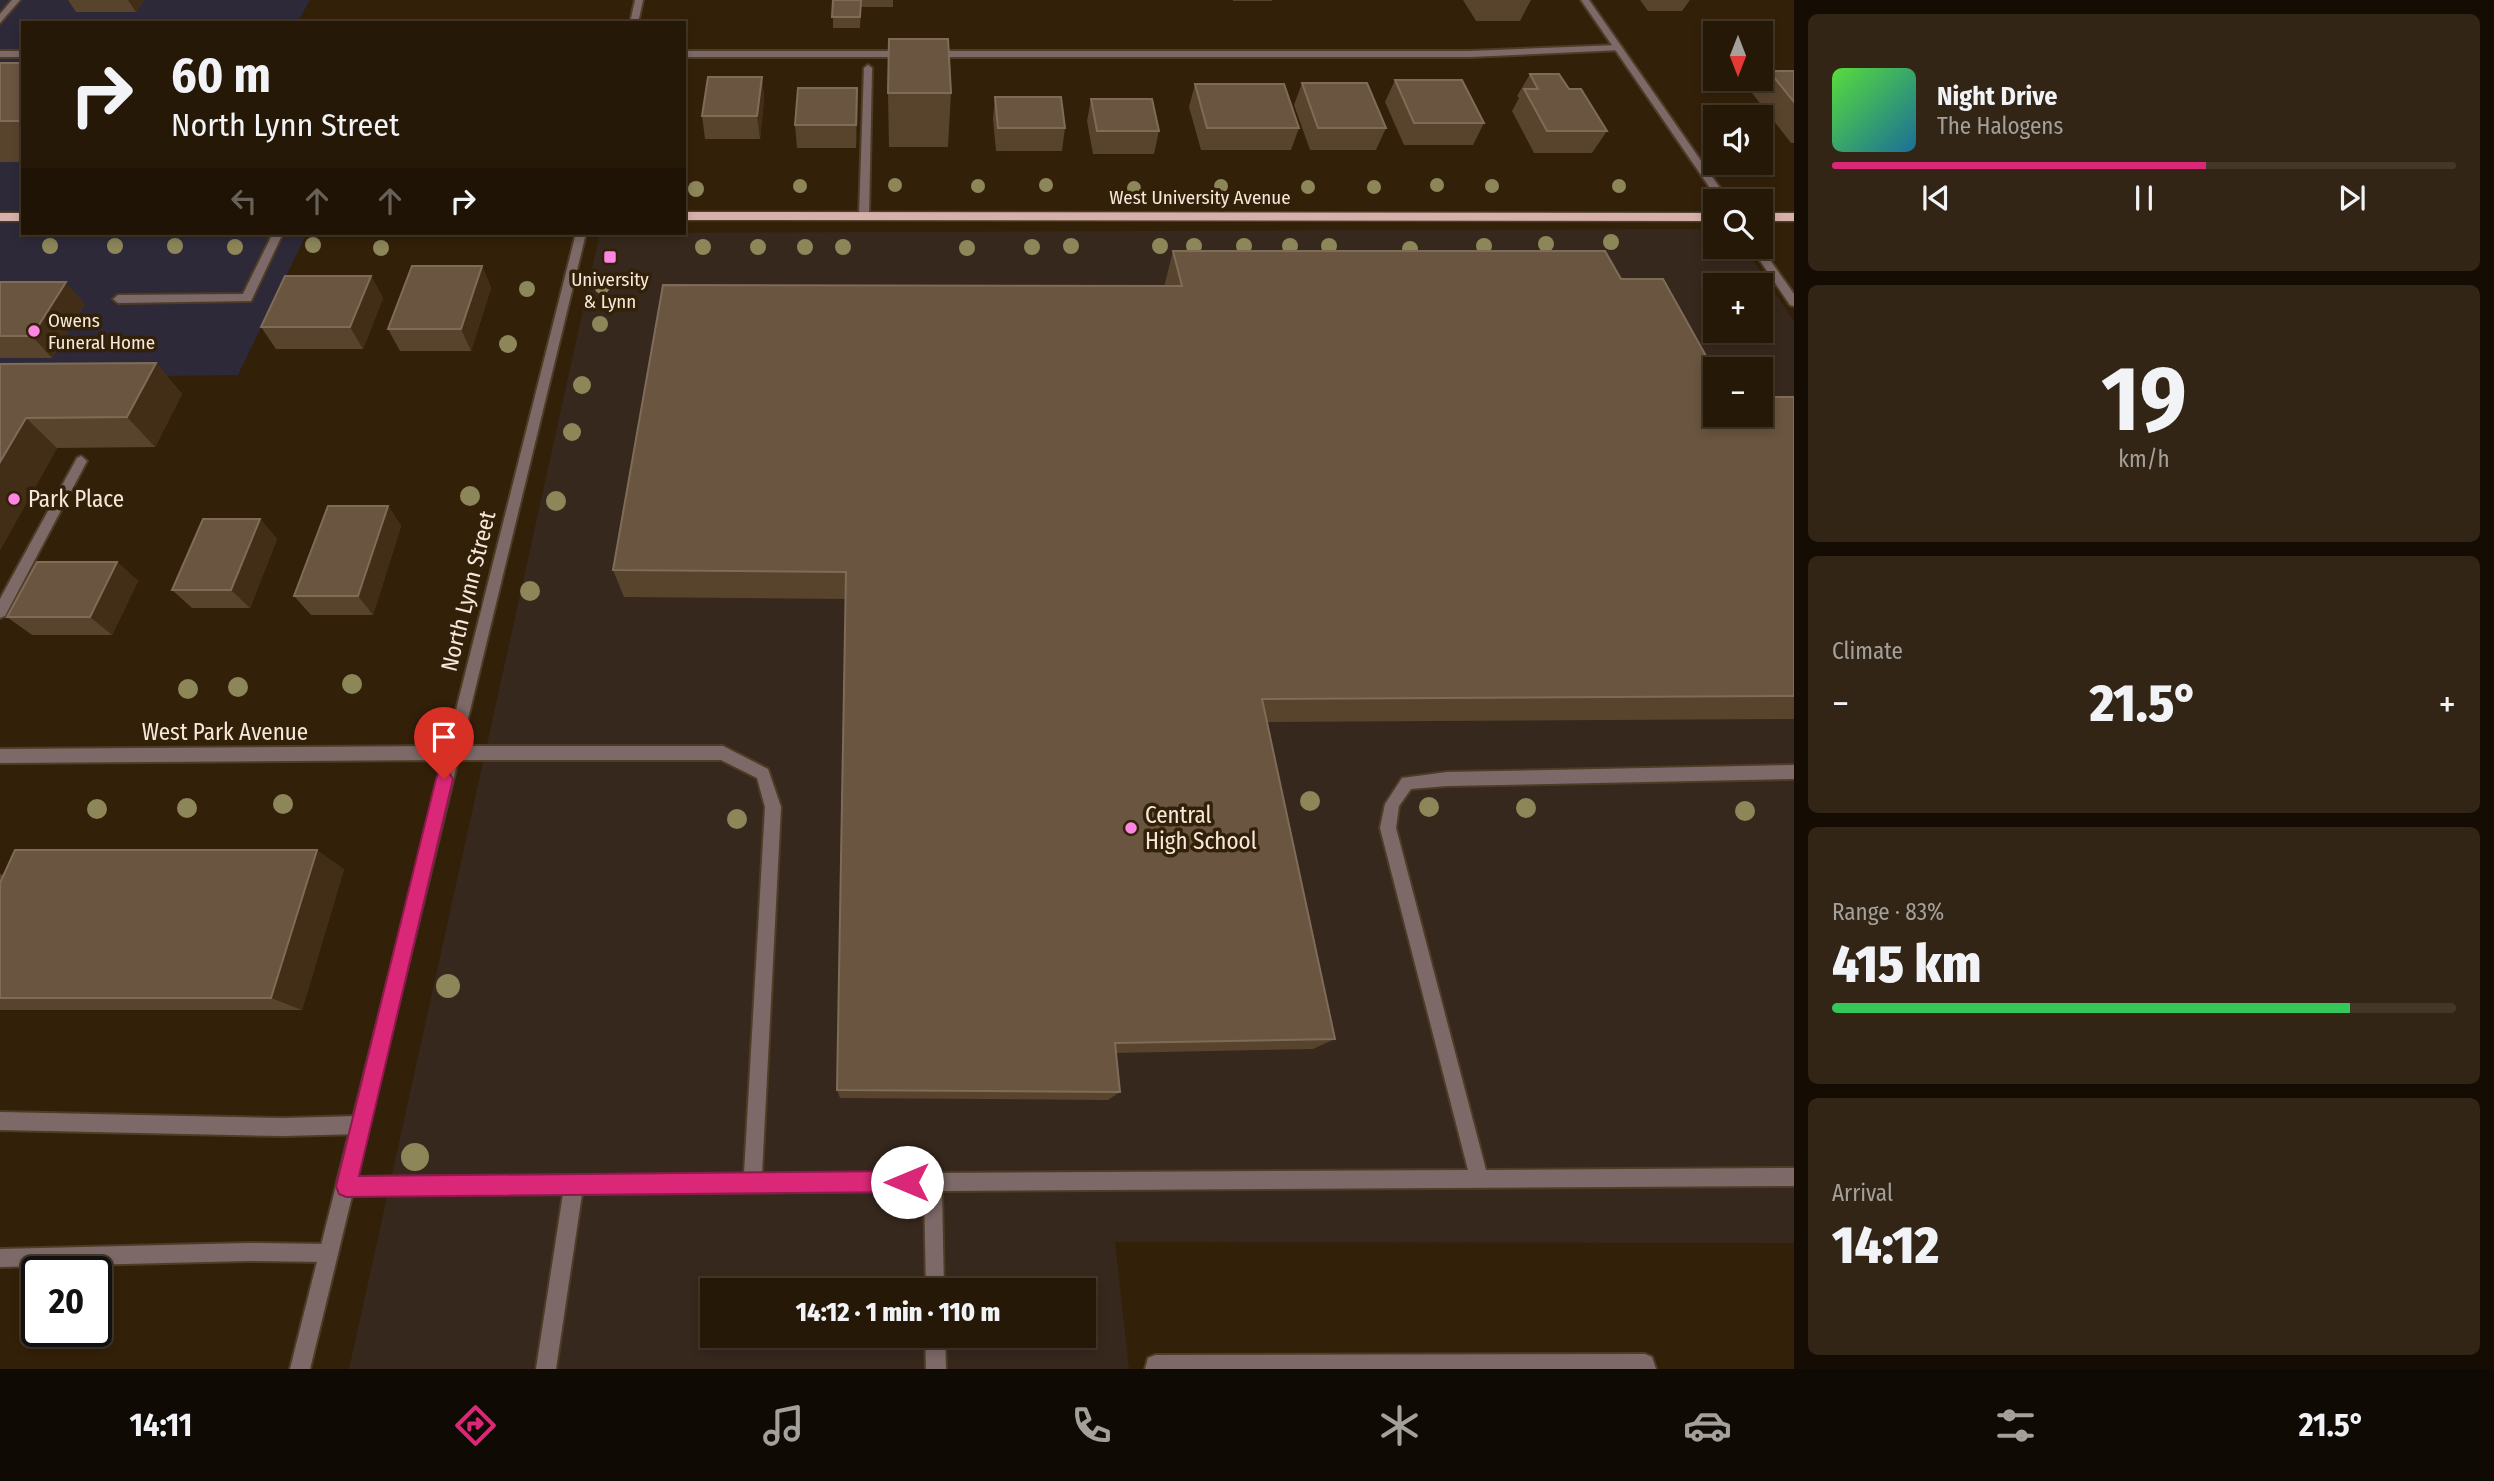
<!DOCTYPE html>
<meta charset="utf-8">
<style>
:root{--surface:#261807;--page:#322515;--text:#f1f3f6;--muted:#a4a09b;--line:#423728;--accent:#db2777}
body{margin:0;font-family:"Fira Sans Condensed",sans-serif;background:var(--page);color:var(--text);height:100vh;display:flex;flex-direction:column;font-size:26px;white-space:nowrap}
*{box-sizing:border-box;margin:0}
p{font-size:23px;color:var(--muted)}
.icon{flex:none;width:38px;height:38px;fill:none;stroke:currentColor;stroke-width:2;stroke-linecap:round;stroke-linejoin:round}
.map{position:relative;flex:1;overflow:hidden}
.sheet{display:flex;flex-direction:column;gap:14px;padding:14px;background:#150d04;width:700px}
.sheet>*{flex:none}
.guide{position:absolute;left:21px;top:21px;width:665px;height:214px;border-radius:0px;box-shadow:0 4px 10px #0003,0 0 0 2px var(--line);background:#261807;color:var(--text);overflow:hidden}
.needle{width:46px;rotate:180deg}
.fabs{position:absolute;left:1703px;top:21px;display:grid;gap:14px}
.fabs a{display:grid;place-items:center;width:70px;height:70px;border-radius:0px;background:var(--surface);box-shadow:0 4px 10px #0003,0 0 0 2px var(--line);font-size:35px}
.speed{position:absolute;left:21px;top:1256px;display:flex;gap:14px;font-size:35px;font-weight:700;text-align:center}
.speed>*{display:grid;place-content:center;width:91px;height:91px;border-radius:50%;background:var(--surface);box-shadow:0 4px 10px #0003,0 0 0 2px var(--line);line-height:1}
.speed .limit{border:4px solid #111;border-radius:10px;background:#fff;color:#111}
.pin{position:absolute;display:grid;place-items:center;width:60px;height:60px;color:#fff;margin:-72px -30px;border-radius:50% 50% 50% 0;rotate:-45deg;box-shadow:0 0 7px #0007}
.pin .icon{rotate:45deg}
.me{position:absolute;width:77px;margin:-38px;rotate:270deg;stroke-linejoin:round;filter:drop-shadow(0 0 5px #0008)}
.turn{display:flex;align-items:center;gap:24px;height:147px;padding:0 35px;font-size:32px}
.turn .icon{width:91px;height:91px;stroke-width:2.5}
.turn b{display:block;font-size:49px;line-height:60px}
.lanes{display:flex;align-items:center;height:66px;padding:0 35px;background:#0003;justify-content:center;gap:35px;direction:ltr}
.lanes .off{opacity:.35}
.big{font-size:52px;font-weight:800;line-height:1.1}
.sheet .tile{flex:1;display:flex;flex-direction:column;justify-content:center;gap:10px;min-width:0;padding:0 24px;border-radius:10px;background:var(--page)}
.sheet .dial{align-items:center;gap:0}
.dial b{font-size:91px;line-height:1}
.song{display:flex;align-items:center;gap:21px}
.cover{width:84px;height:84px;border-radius:10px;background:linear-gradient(135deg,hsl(110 70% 55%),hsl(200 70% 35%))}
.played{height:7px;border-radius:4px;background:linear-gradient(90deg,var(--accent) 60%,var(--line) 60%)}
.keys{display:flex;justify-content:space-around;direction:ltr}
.heat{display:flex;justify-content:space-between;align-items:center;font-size:38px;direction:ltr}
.charge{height:10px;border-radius:5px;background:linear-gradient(90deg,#34c759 83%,var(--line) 0)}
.trip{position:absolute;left:700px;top:1278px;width:396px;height:70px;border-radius:0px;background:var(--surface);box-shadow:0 4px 10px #0003,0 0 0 2px var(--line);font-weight:800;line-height:70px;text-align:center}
.menu{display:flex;height:112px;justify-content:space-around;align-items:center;background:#0f0a03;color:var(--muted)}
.menu .icon{width:49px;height:49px}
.menu .on{color:var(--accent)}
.menu b{font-size:32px;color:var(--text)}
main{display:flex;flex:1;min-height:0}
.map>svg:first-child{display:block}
.commercial{fill:#2d2939}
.education{fill:#37281d;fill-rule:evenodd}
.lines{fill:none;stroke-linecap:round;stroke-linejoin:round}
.lane-casing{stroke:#4e3c26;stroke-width:4}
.street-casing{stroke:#4e3c26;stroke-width:4}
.primary-casing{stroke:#4e3c26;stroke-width:3}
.lane{fill:#7d6a68;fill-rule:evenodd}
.street{fill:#7d6a68;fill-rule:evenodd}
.primary{fill:#d6b1ac;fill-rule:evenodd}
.tree{fill:#8c8659}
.wall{fill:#58432d}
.shaded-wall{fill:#422e17}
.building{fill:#695540;stroke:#7f6c58;stroke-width:2}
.route{fill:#db2777;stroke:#8e194d;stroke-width:2}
.poi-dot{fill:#fd86e2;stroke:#332009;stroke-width:2.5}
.labels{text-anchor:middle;stroke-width:7;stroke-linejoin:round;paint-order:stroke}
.far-street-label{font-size:19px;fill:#f6e9db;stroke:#332009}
.far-poi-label{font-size:19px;fill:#f6e9db;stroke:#332009}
.poi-label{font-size:23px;fill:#f6e9db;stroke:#332009;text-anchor:start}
.street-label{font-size:23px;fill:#f6e9db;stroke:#332009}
</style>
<main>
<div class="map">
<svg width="1794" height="1369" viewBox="0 0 1794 1369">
<rect width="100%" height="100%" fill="#332009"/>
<path class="commercial" d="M0,0H310L297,23H23V233H307L238,375L0,378Z"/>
<path class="education" d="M1715,229V247H1744L1794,321V1243L1115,1242L1129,1369H349L600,233ZM1715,285H1760V331H1715ZM1715,369H1760V415H1715ZM712,1290H1083V1335H712Z"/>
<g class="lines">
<g class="lane-casing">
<path id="lane" d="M1618,45L1622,48L1621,50L1470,57H931L927,54L931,51H1470Z
M0,51H23V57H0Z
M684,51H907L911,54L907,57H684Z
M868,65L872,68L869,216L864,219L859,216L864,68Z
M273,233H283L251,301L118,303L113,299L118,295L243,294Z
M81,456L87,461L5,616L0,618V599L77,458Z
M451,746H723L768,769L781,807L762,1174L1468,1170L1380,828L1385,804L1402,778L1447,772L1794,765V779L1447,786L1411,789L1399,806L1396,828L1486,1170L1794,1168V1186L942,1191L944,1290H926L924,1191L582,1194L556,1369H536L563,1194L346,1195L340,1192L337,1186L340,1180L346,1177L744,1174L765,807L757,778L721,760H451L446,758L444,753L446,748Z
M0,1112L283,1118L360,1116L366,1119L369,1125L366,1131L360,1134L283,1136L0,1130Z
M248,1243L329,1244L336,1246L338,1253L336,1260L329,1262L248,1261L0,1267V1249Z
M925,1335H945L946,1369H926Z
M1645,1354L1652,1357L1656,1369H1145L1148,1358L1155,1355Z"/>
</g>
<g class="street-casing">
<path id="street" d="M12,0H20L0,23V14Z
M635,0H643L638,23H630Z
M1581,0H1589L1729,201H1719Z
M576,233H586L310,1369H290L443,760L0,763V749L447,746Z
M1760,246L1794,294V306L1790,305L1751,247Z"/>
</g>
<g class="primary-casing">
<path id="primary" d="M684,212L1715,213V221L684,220Z
M0,213H23V221H0Z
M1760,213H1794V221H1760Z"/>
</g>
<use href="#lane" class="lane"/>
<use href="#street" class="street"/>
<use href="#primary" class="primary"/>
</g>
<g class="tree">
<circle cx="895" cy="185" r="7"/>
<circle cx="1046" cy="185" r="7"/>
<circle cx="1437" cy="185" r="7"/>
<circle cx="800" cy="186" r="7"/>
<circle cx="978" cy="186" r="7"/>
<circle cx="1221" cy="186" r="7"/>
<circle cx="1492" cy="186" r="7"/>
<circle cx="1619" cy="186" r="7"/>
<circle cx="1308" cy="187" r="7"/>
<circle cx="1374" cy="187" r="7"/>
<circle cx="1134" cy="188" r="7"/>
<circle cx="696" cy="189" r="8"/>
<circle cx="1611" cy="242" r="8"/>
<circle cx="1546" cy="244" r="8"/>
<circle cx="313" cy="245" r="8"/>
<circle cx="50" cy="246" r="8"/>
<circle cx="115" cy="246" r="8"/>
<circle cx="175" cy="246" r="8"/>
<circle cx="1071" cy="246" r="8"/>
<circle cx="1160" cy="246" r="8"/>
<circle cx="1194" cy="246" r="8"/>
<circle cx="1244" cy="246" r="8"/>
<circle cx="1290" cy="246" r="8"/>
<circle cx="1329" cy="246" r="8"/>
<circle cx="1484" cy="246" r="8"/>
<circle cx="235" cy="247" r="8"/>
<circle cx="703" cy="247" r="8"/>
<circle cx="758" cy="247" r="8"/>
<circle cx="805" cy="247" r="8"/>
<circle cx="843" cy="247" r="8"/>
<circle cx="1032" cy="247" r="8"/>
<circle cx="381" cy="248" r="8"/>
<circle cx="967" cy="248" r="8"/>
<circle cx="1410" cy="249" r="8"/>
<circle cx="602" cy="286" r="8"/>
<circle cx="527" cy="289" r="8"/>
<circle cx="600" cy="324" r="8"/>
<circle cx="508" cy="344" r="9"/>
<circle cx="582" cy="385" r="9"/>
<circle cx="572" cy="432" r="9"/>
<circle cx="470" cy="496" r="10"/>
<circle cx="556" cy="501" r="10"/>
<circle cx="530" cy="591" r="10"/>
<circle cx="352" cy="684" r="10"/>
<circle cx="238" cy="687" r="10"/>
<circle cx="188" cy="689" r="10"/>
<circle cx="1310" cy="801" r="10"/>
<circle cx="283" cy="804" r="10"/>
<circle cx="1429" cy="807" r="10"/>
<circle cx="187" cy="808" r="10"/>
<circle cx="1526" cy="808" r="10"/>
<circle cx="97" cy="809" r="10"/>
<circle cx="1745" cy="811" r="10"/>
<circle cx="737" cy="819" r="10"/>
<circle cx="448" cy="986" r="12"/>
<circle cx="415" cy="1157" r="14"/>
</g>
<path class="wall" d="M68,0H144L136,12H76Z
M833,0H893V7H861L860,28H833Z
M1233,0H1272V1H1233Z
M1463,0H1531L1520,21H1476Z
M1640,0H1690L1682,11H1648Z
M0,63H23V162H0Z
M1769,71H1794V143H1791L1752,93Z
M1530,74L1569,89L1607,131L1592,153H1534L1512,111L1519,98L1517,96Z
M762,77L764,99L760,139H705L702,116Z
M1395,80L1484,123L1473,145H1404L1385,102Z
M1302,83L1386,128L1376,150H1310L1294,105Z
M1195,84L1299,128L1291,150H1201L1189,107Z
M857,88L858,110L856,148H797L795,125Z
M888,93H951L948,147H889Z
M995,97L1065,128L1062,151H996L993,119Z
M1091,99L1159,131L1154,154H1093L1087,121Z
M1173,251L1621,279L1715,415L1794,397V719L1267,722L1335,1039L1313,1049L1116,1053L1120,1092L1108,1100L840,1098L837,1090L846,599L624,597L613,570L1165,286V283Z
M482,266L491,288L471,351H400L388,329Z
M371,276L383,298L363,349H276L261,327Z
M0,282L85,304L52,358H0Z
M156,363L182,394L155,447L57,448L0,550V364Z
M388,506L401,526L373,615H311L294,596Z
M260,519L277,539L250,608H192L172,590Z
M117,562L138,581L112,635H32L7,617Z
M344,869L302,1010H0V874L3,875Z"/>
<path class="shaded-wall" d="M128,0H144L136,12Z
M762,77L764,99L760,139L757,116Z
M857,88L858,110L856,148V125Z
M482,266L491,288L471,351L461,329Z
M371,276L383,298L363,349L350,327Z
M66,282L85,304L52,358L32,336Z
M156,363L182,394L155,447L127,417Z
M26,418L57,448L0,550V462Z
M388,506L401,526L373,615L358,596Z
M260,519L277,539L250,608L231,590Z
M117,562L138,581L112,635L90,617Z
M317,850L344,869L302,1010L271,998Z"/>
<path class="building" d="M833,0H861L860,17H832Z
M889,39H948L951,93H888Z
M0,63H23V121H0Z
M1769,71H1794V102Z
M1530,74H1559L1569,89H1581L1607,131H1547L1524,89H1538Z
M708,77H762L757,116H702Z
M1395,80H1462L1484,123H1414Z
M1302,83H1367L1386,128H1318Z
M1195,84H1284L1299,128H1207Z
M798,88H857L856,125H795Z
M995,97H1061L1065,128H998Z
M1091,99H1152L1159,131H1097Z
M1173,251H1605L1621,279H1663L1715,372V415H1760V397H1794V696L1262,699L1335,1039L1115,1043L1120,1092L837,1090L846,572L613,570L663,285L1182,286Z
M412,266H482L461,329H388Z
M285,276H371L350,327H261Z
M0,282H66L32,336H0Z
M156,363L127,417L26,418L0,462V364Z
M328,506H388L358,596H294Z
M203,519H260L231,590H172Z
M37,562H117L90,617H7Z
M15,850H317L271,998H0V883Z"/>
<path class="route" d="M444,772L450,774L453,779L359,1176L907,1171L915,1174L918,1182L915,1189L907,1192L346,1197L339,1194L336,1186L436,779L438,774Z"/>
<g class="poi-dot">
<rect x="603" y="250" width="14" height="14" rx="3.5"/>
<circle cx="34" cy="331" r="7"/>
<circle cx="14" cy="499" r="7"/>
<circle cx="1131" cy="828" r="7"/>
</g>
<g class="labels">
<g class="far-street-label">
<text x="1200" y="204">West University Avenue</text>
</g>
<g class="far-poi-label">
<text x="610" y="286">University<tspan x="610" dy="22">&amp; Lynn</tspan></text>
<text x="48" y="327" text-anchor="start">Owens<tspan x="48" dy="22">Funeral Home</tspan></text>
</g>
<g class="poi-label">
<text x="28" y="507">Park Place</text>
<text x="1145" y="823">Central<tspan x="1145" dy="26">High School</tspan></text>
</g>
<g class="street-label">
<text transform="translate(468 591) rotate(-76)" y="8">North Lynn Street</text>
<text x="225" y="740">West Park Avenue</text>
</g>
</g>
</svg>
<div class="fabs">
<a><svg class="needle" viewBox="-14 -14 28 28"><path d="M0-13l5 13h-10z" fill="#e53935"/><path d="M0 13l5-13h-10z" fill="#a4a09b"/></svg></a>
<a><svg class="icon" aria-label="sound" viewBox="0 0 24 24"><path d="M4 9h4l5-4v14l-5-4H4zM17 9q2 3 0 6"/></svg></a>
<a><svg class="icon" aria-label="search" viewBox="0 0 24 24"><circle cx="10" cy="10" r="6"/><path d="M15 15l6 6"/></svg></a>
<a>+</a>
<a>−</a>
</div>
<div class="speed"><div class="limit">20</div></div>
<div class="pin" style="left:444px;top:779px;background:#d93025"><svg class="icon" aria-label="arrive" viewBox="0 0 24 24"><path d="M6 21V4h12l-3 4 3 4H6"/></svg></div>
<svg class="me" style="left:907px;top:1182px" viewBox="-20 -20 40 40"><circle r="19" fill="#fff"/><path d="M0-13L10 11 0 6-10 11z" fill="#db2777"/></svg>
<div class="trip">14:12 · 1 min · 110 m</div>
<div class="guide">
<div class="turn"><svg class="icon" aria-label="right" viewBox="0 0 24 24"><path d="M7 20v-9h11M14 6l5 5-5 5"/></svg><div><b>60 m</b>North Lynn Street</div></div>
<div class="lanes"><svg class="icon off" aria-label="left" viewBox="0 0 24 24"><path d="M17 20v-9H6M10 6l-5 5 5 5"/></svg><svg class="icon off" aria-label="ahead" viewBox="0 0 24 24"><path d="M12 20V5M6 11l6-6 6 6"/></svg><svg class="icon off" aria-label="ahead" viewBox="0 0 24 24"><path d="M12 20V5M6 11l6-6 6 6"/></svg><svg class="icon" aria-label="right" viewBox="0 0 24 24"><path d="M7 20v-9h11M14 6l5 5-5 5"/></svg></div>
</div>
</div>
<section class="sheet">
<div class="tile">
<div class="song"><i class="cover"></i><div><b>Night Drive</b><p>The Halogens</p></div></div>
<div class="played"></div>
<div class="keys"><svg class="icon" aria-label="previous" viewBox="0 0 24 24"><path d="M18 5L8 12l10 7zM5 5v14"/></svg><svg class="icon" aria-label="pause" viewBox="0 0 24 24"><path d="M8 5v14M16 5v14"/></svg><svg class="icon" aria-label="next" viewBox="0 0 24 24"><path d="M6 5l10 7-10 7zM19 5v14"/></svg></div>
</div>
<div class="tile dial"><b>19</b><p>km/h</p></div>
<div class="tile"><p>Climate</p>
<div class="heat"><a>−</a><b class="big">21.5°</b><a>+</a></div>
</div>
<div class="tile"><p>Range · 83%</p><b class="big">415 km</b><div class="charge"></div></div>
<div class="tile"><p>Arrival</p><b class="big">14:12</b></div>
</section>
</main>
<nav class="menu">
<b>14:11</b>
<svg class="icon on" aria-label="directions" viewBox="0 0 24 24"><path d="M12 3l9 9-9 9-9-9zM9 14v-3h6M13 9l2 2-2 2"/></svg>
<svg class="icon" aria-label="music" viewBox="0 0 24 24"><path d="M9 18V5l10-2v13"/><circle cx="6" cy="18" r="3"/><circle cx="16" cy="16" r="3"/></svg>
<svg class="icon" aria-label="phone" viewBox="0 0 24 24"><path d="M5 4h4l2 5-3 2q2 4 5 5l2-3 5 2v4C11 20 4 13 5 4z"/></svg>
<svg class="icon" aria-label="climate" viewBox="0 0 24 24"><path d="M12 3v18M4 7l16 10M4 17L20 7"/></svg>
<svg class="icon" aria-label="car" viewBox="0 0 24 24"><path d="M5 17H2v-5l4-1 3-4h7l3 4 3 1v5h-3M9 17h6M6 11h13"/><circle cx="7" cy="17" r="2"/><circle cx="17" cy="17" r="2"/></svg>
<svg class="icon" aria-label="filters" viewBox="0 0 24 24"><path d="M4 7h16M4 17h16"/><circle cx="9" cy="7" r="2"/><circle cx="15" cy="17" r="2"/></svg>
<b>21.5°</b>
</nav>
